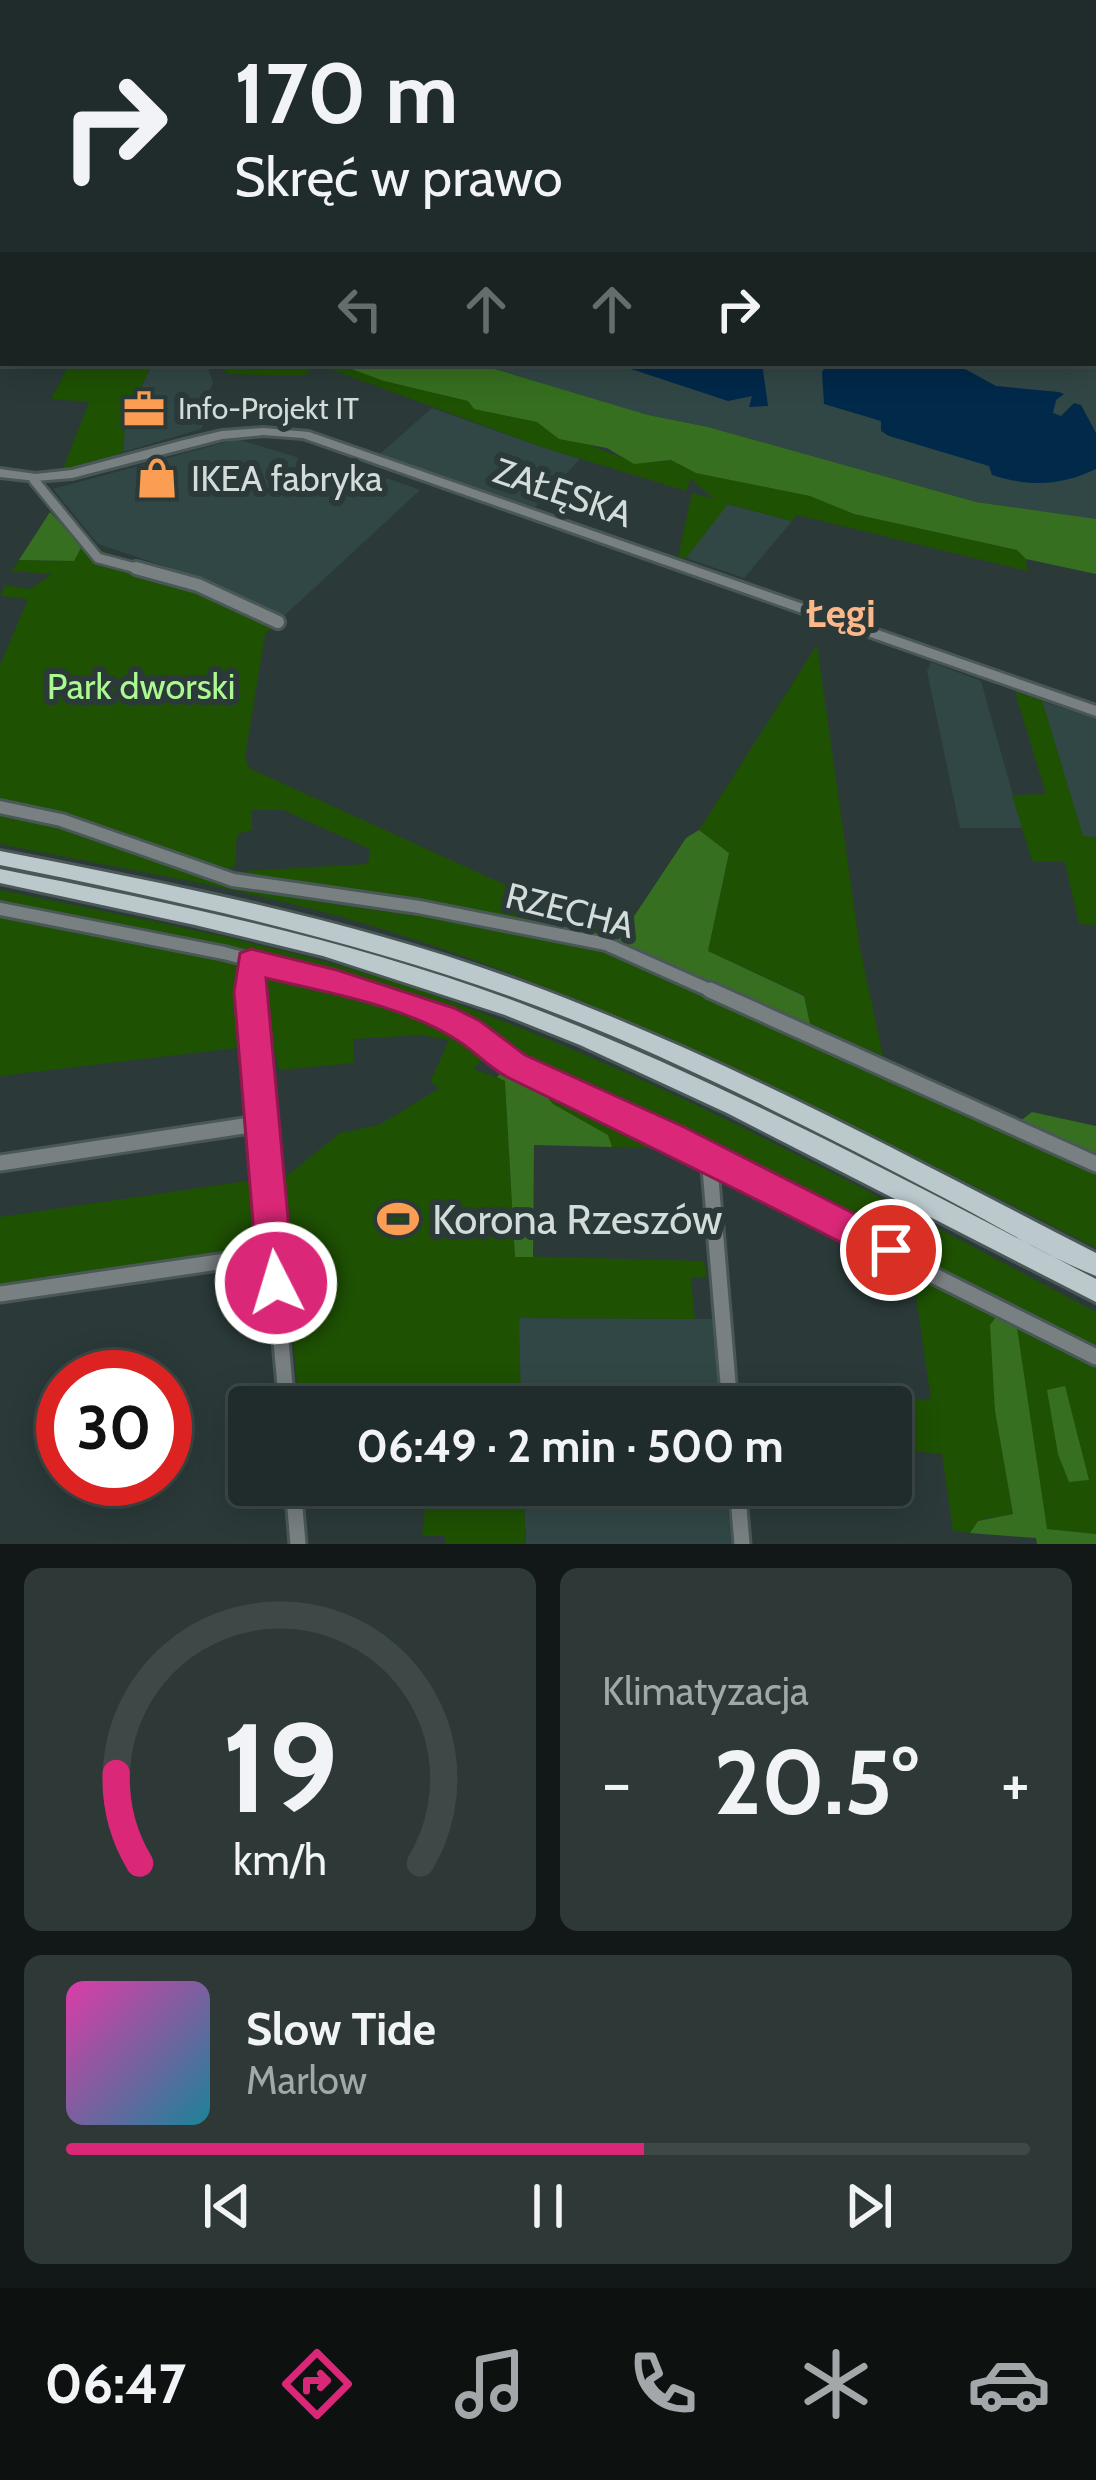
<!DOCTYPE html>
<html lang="pl">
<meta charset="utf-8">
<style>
:root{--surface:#202c2b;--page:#2d3837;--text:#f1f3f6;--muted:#a2a7a9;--line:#3d4847;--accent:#db2777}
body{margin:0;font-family:Cabin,sans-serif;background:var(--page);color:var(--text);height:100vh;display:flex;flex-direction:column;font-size:45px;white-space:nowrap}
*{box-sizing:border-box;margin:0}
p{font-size:39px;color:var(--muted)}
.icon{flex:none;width:66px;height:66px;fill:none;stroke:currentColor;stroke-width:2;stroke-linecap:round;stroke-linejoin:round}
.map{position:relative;height:1544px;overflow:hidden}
.side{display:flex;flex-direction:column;gap:24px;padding:24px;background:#121818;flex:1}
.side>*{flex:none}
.hud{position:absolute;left:0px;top:0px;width:1098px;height:366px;box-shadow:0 6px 30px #0003,0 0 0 3px var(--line);background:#202c2b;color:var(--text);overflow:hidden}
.speed{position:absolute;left:36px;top:1350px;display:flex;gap:24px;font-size:60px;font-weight:700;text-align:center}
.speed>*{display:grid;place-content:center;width:156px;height:156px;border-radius:50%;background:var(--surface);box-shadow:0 6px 30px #0003,0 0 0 3px var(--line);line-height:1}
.speed .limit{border:18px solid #d22;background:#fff;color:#111}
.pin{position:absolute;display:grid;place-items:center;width:102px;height:102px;color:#fff;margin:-51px;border:6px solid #fff;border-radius:50%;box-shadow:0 3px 12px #0007}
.me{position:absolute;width:132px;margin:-66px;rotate:355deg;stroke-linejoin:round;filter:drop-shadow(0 0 9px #0008)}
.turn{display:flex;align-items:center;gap:42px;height:252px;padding:0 36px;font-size:54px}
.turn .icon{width:156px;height:156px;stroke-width:2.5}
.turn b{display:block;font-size:84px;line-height:102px}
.lanes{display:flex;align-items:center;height:114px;padding:0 36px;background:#0003;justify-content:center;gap:60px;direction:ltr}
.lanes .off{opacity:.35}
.big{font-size:90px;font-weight:700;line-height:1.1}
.side .tile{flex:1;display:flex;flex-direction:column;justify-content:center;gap:18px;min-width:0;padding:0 42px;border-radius:18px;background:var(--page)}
.side .dial{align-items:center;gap:0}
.dial svg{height:312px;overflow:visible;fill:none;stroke:var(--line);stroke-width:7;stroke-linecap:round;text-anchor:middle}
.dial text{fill:var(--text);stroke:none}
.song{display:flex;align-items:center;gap:36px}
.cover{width:144px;height:144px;border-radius:18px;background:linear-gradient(135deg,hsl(320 70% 55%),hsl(190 70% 35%))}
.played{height:12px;border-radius:6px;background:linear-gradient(90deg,var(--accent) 60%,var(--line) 60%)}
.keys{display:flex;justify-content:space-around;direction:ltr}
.heat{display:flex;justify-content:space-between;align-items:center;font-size:66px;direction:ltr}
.side .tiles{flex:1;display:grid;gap:24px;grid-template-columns:1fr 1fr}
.tile:last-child{grid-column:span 2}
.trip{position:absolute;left:228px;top:1386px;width:684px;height:120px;border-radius:12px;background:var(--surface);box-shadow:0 6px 30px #0003,0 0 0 3px var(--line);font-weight:700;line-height:120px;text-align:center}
.tab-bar{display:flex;height:192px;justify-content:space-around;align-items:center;background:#0d1211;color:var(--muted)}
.tab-bar .icon{width:84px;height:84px}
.tab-bar .current{color:var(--accent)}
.tab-bar b{font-size:54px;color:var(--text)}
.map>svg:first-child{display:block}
.built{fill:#314746}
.green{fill:#1e5102}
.forest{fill:#366f1f}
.water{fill:#00294a}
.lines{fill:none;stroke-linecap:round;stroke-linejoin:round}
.minor-far2-casing{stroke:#495756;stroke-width:14}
.minor-far1-casing{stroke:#495756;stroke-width:18}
.minor-casing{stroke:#495756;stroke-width:21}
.tertiary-casing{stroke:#495756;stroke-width:6}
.primary-casing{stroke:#495756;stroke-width:6}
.minor-far2{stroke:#798082;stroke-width:9}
.minor-far1{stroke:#798082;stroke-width:12}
.minor{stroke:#798082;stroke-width:15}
.tertiary{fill:#798082;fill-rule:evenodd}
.primary{fill:#bbc9cd;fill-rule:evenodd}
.route{fill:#db2777;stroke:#8e194d;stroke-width:3}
.labels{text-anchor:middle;stroke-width:12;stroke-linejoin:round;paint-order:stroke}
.far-poi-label{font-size:30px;fill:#d3dcdb;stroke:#2b3a39;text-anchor:start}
.poi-label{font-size:36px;fill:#d3dcdb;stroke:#2b3a39;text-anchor:start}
.street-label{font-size:36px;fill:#d3dcdb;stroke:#2b3a39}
.park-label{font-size:36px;fill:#abf990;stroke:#2b3a39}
.neighbourhood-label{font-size:39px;font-weight:bold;fill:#fcb889;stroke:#2b3a39}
.near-poi-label{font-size:42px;fill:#d3dcdb;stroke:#2b3a39;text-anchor:start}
</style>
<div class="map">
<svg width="1096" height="1544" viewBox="0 0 1096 1544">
<rect width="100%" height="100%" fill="#2b3a39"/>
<path class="built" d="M1096,118V520L976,502L708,427L648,415L476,363H1095Z
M153,363L207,365L213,383L204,404L213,407L201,429L123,452L126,416Z
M432,408L542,447L580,459L535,507L380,454Z
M237,439L296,457L317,473L358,468L420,490L284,616L185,573L98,544L53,489Z
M727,504L792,521L744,578L686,558Z
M931,662L981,681L1022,828H960L927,671Z
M1042,701L1096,719V837H1083Z
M518,1318L714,1319L721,1407H521Z
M523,1485H726L731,1544H526Z"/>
<path class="green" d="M70,363H153L126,416L123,452L61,474L89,402L51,399Z
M217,363H335L384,381L468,401L474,409C497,411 517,415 539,422C581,437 626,471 671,460L696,472L810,495L854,514L1017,550L1026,559L1027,571L797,515L792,521L728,504L686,558L678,557L692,493L714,499L691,479L686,491L542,447L316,364L303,376L228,374Z
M91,544L118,559L184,576L280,620L265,634L245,757L249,768L609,932L605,938L457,908L252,879L245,871L368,864L370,849L283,810H252V830L237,834L235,866L222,871L67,816L0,803V665L28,599L1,596L4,585L30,589L52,574L12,571L19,560L74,561L81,548Z
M817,645L860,949L883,1056L810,1024L804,995L708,951L729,853L699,830Z
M1015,692L1042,700L1083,836L1096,837V925L1079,924L1065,862L1032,861L1012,795L1046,794Z
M0,812C96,833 184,876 280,895C400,918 523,921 639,963L1096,1172V1248C863,1130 632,1007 382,929C258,890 127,870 0,844Z
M0,890C139,919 281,944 415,989C653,1070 874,1195 1096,1312V1349L929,1262L928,1241L913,1252L864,1227L863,1209L848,1219L531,1068L468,1023L406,1000L0,905Z
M0,914L239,964L243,968L245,1047L0,1076Z
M267,971L439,1023L486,1050V1058L473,1069L505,1080L515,1256L704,1261L707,1277L691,1278L695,1319L519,1318L521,1407H299L279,1182L340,1133L379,1125L440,1088L430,1082L449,1040L420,1035L353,1039L354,1063L279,1070L272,1040L262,1037L256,981Z
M536,1084L682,1149L612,1147L608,1135L553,1104Z
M253,1180L258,1250L0,1288V1217Z
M912,1269L998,1314L995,1411L1013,1514L979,1520L970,1533L953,1531L942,1454L891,1449V1407H740L738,1387L931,1400Z
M1016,1321L1096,1366V1534L1047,1529L1041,1509Z
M428,1485H523L526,1544H446L445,1536H422Z"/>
<path class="forest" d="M335,363H475L648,415L708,427L976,502L1096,519V574L1026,559L1017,550L854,514L810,496L696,473L671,460L634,464L607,448L559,439L537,422L474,409L468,401L384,381Z
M50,512L78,542L81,548L74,561L19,560Z
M699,830L729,853L708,951L804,996L810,1024L617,942L686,838Z
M506,1068L536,1084L553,1104L608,1135L612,1147L534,1145L533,1257H515L505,1081L497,1077Z
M1032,1112L1096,1126V1156L1019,1122Z
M998,1314L1016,1321L1047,1529L1096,1534V1544H1037L1036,1538L970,1533L978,1521L1013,1514L995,1411L990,1325Z
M1065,1386L1089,1480L1069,1482L1058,1454L1047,1390Z"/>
<path class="water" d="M613,363H762L768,406L749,407L752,396L728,401Z
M828,363H868L897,369L954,363L996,386L1059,392L1064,394L1056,400L1053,413L1061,416L1074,403L1081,405L1096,433V469C1060,486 1030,487 992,475L989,466L889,436L881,431V421L824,404L822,372Z"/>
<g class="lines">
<g class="minor-far2-casing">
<path id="minor-far2" d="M34,480L98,558L147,571"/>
</g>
<g class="minor-far1-casing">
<path id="minor-far1" d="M136,568L198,585L278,622
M0,807L61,820L233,880L419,907L606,944L716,993
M0,909L224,953L377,993
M249,993L251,962"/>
</g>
<g class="minor-casing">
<path id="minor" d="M249,990L287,1407
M368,990L454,1023L534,1075L1096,1357
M710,990L1096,1164
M709,1156L730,1407
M0,1163L263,1123
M0,1294L273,1254
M293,1485L298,1544
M737,1485L742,1544"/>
</g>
<g class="tertiary-casing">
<path id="tertiary" d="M263,428L309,432L1096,706V716L303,438L263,435L222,439L72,478L36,481L0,477V469L36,474L72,470L184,440L222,431Z"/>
</g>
<g class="primary-casing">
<path id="primary" d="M0,851C175,885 352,920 520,981C720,1054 907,1156 1096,1253V1276C1046,1256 998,1226 950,1201C853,1150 756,1100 656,1055C446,960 225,910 0,865Z
M0,869C176,904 352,940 520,1003C719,1079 907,1181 1096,1279V1302L727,1113L580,1045L505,1015L323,956L195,925L0,883Z"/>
</g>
<use href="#minor-far2" class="minor-far2"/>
<use href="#minor-far1" class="minor-far1"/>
<use href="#minor" class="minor"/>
<use href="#tertiary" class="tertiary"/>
<use href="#primary" class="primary"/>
</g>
<path class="route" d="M251,949L337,970L454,1008L480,1021L525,1055L684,1127L904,1239L909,1250L904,1262L891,1267L879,1262C756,1198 633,1138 509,1078C490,1069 475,1051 457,1040C403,1005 328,993 266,978L294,1283L288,1295L276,1300L263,1295L258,1283L234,992L240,953Z"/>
<defs>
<g id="office-bare" transform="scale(3.24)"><path d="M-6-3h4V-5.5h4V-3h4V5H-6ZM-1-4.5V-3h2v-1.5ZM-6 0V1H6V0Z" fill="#fc9d54" stroke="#2b3a39" stroke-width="2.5" paint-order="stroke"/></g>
<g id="shop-bare" transform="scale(3.24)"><path d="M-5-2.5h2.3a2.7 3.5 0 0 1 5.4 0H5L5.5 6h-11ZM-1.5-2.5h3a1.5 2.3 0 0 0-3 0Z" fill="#fc9d54" stroke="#2b3a39" stroke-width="2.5" paint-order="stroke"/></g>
<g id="stadium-bare" transform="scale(3.24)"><path d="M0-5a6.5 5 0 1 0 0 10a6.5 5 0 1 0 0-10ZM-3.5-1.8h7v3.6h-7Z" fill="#fc9d54" stroke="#2b3a39" stroke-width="2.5" paint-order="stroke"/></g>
</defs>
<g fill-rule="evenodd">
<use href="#office-bare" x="144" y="409"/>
<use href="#shop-bare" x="157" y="478"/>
<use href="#stadium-bare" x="398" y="1219"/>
</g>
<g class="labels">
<g class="far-poi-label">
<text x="178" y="419">Info-Projekt IT</text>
</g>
<g class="poi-label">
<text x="191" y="491">IKEA fabryka</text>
</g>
<g class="street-label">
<text transform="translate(563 492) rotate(19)" y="13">ZAŁĘSKA</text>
<text transform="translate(570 910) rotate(14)" y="13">RZECHA</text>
</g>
<g class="park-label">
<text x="141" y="699">Park dworski</text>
</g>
<g class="neighbourhood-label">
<text x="841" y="627">Łęgi</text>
</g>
<g class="near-poi-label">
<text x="432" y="1234">Korona Rzeszów</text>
</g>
</g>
</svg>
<div class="speed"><div class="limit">30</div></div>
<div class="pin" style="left:891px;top:1250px;background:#d93025"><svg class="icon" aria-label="arrive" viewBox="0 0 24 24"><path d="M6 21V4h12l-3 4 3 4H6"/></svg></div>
<svg class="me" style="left:276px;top:1283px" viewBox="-20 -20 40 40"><circle r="17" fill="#db2777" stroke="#fff" stroke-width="3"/><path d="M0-11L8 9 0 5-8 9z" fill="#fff"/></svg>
<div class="trip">06:49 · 2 min · 500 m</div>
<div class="hud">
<div class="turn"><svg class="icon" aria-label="right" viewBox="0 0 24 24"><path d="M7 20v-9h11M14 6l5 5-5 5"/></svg><div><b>170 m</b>Skręć w prawo</div></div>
<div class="lanes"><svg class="icon off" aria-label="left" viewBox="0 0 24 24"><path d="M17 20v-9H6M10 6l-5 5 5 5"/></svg><svg class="icon off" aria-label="ahead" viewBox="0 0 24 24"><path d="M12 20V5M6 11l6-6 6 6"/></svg><svg class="icon off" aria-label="ahead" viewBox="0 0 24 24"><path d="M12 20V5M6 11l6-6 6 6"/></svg><svg class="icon" aria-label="right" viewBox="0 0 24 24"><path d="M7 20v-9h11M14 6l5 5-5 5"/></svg></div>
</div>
</div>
<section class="side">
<div class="tiles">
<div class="tile dial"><svg viewBox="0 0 100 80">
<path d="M14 69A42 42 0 1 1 86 69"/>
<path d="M14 69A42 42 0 0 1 8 46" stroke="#db2777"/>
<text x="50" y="56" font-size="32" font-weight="700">19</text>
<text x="50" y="72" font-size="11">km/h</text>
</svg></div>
<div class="tile"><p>Klimatyzacja</p>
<div class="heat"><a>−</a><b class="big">20.5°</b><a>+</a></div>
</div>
<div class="tile">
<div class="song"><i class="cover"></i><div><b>Slow Tide</b><p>Marlow</p></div></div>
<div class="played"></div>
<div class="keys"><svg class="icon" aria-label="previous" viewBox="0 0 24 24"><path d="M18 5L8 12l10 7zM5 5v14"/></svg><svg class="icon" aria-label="pause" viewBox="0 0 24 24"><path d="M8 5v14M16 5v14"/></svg><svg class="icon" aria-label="next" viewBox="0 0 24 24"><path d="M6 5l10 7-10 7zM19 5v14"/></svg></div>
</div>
</div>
</section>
<nav class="tab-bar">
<b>06:47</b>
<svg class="icon current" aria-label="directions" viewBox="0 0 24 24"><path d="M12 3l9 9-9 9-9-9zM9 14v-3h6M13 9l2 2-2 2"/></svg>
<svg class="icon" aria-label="music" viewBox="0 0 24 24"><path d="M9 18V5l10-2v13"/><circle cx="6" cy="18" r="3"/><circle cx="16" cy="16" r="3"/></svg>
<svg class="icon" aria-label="phone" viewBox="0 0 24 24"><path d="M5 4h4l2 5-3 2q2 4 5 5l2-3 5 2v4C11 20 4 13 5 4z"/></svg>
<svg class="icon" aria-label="climate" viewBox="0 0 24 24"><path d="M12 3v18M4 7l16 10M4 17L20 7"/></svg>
<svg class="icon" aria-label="car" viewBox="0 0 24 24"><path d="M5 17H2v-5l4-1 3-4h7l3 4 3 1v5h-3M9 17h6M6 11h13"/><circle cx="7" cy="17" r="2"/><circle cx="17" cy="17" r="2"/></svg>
</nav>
